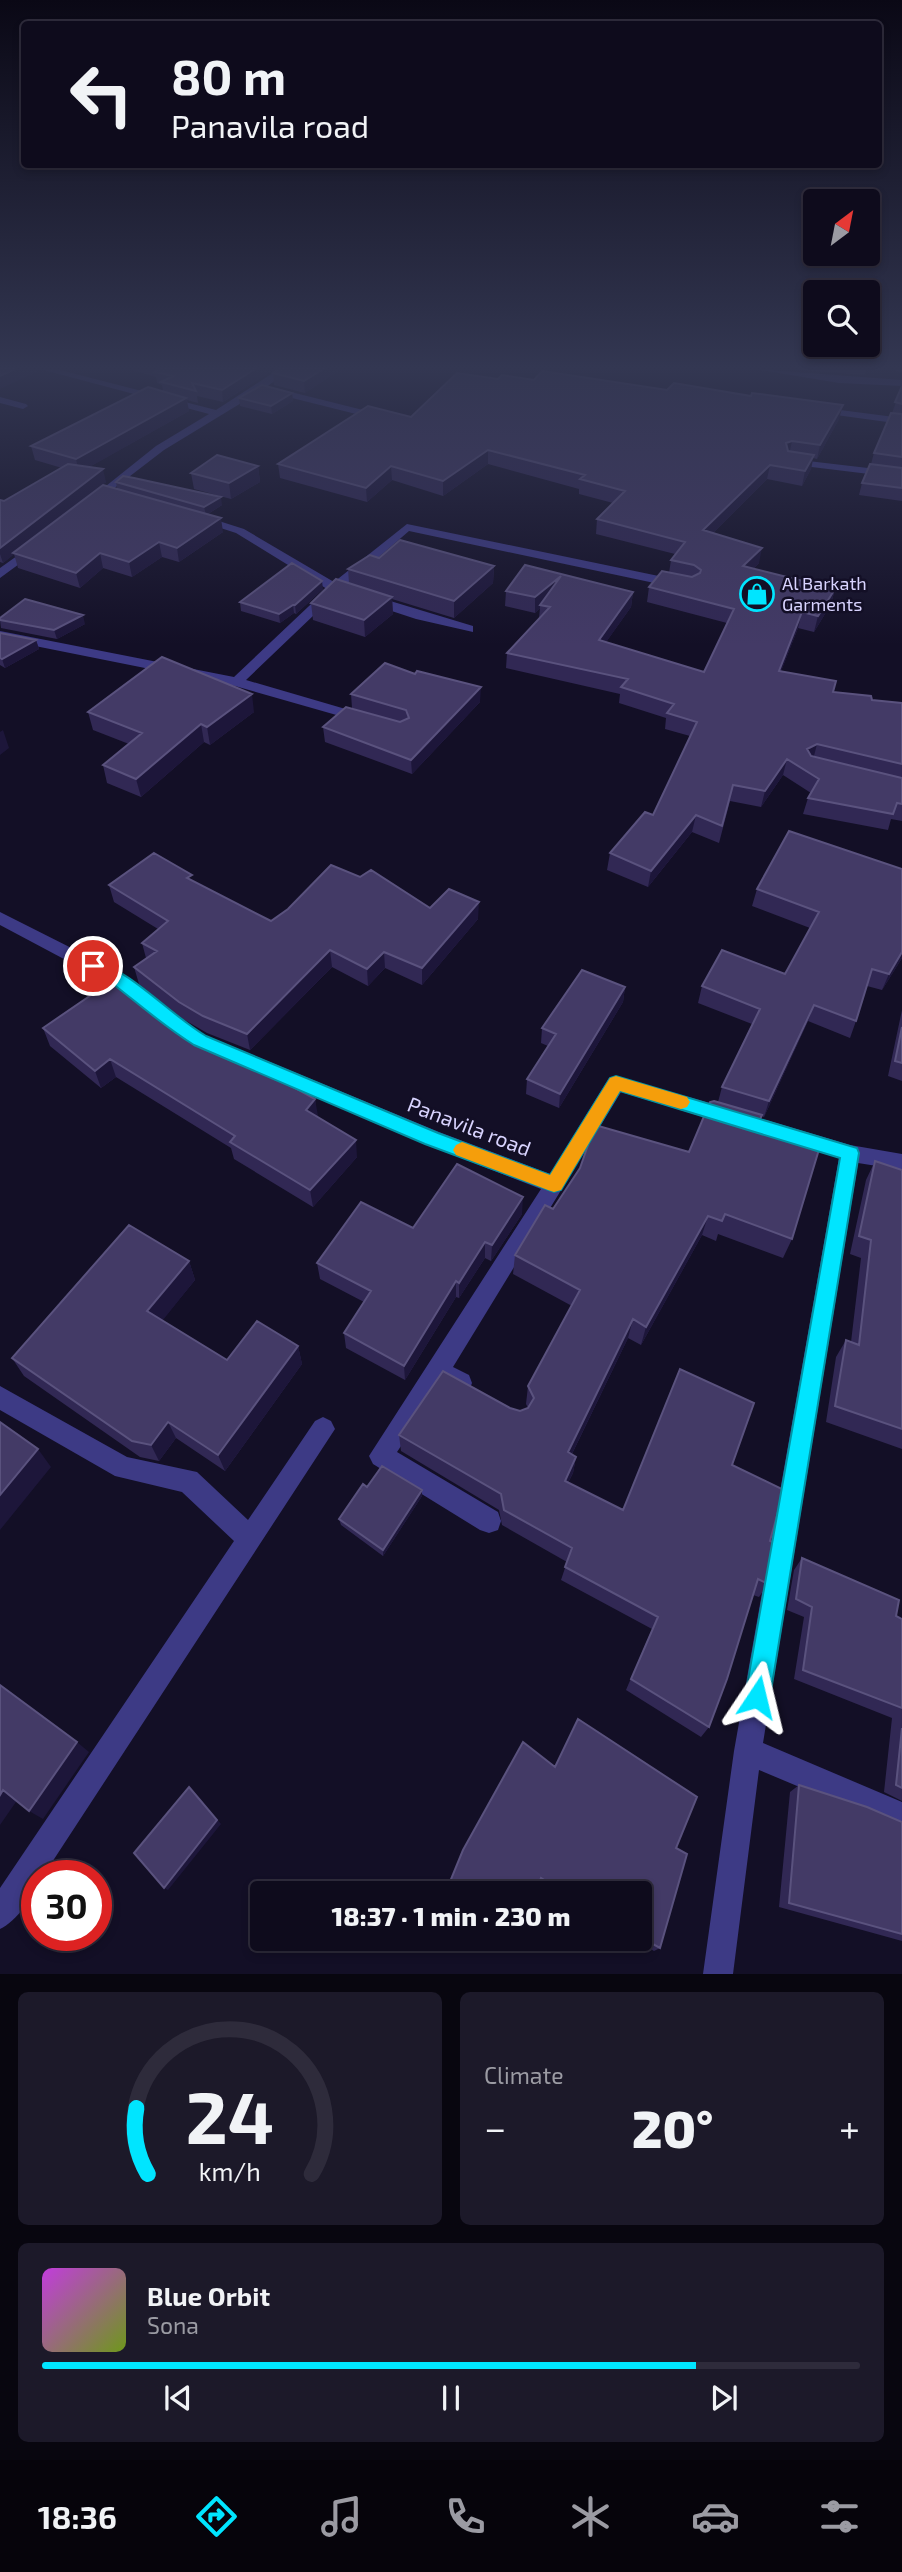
<!DOCTYPE html>
<meta charset="utf-8">
<style>
:root{--surface:#0e0b1c;--page:#1c1929;--text:#f1f3f6;--muted:#9b9ba3;--line:#2e2b3b;--accent:#00e5ff}
body{margin:0;font-family:"Exo 2",sans-serif;background:var(--page);color:var(--text);height:100vh;display:flex;flex-direction:column;font-size:26px;white-space:nowrap}
*{box-sizing:border-box;margin:0}
p{font-size:23px;color:var(--muted)}
.icon{flex:none;width:38px;height:38px;fill:none;stroke:currentColor;stroke-width:2;stroke-linecap:round;stroke-linejoin:round}
.map{position:relative;height:1974px;overflow:hidden}
.sheet{display:flex;flex-direction:column;gap:18px;padding:18px;background:#08060f;flex:1}
.sheet>*{flex:none}
.top-card{position:absolute;left:21px;top:21px;width:861px;height:147px;border-radius:7px;box-shadow:0 4px 10px #0003,0 0 0 2px var(--line);background:#0e0b1c;color:var(--text);overflow:hidden}
.needle{width:46px;rotate:32deg}
.buttons{position:absolute;left:803px;top:189px;display:grid;gap:14px}
.buttons a{display:grid;place-items:center;width:77px;height:77px;border-radius:7px;background:var(--surface);box-shadow:0 4px 10px #0003,0 0 0 2px var(--line);font-size:35px}
.speed{position:absolute;left:21px;top:1860px;display:flex;gap:14px;font-size:35px;font-weight:700;text-align:center}
.speed>*{display:grid;place-content:center;width:91px;height:91px;border-radius:50%;background:var(--surface);box-shadow:0 4px 10px #0003,0 0 0 2px var(--line);line-height:1}
.speed .limit{border:10px solid #d22;background:#fff;color:#111}
.pin{position:absolute;display:grid;place-items:center;width:60px;height:60px;color:#fff;margin:-30px;border:4px solid #fff;border-radius:50%;box-shadow:0 2px 7px #0007}
.me{position:absolute;width:77px;margin:-38px;rotate:10deg;stroke-linejoin:round;filter:drop-shadow(0 0 5px #0008)}
.turn{display:flex;align-items:center;gap:24px;height:147px;padding:0 35px;font-size:32px}
.turn .icon{width:91px;height:91px;stroke-width:2.5}
.turn b{display:block;font-size:49px;line-height:60px}
.big{font-size:52px;font-weight:800;line-height:1.1}
.sheet .widget{flex:1;display:flex;flex-direction:column;justify-content:center;gap:10px;min-width:0;padding:0 24px;border-radius:10px;background:var(--page)}
.sheet .dial{align-items:center;gap:0}
.dial svg{height:182px;overflow:visible;fill:none;stroke:var(--line);stroke-width:7;stroke-linecap:round;text-anchor:middle}
.dial text{fill:var(--text);stroke:none}
.song{display:flex;align-items:center;gap:21px}
.cover{width:84px;height:84px;border-radius:10px;background:linear-gradient(135deg,hsl(290 70% 55%),hsl(80 70% 35%))}
.played{height:7px;border-radius:4px;background:linear-gradient(90deg,var(--accent) 80%,var(--line) 80%)}
.keys{display:flex;justify-content:space-around;direction:ltr}
.heat{display:flex;justify-content:space-between;align-items:center;font-size:38px;direction:ltr}
.sheet .tiles{flex:1;display:grid;gap:18px;grid-template-columns:1fr 1fr}
.widget:last-child{grid-column:span 2}
.trip{position:absolute;left:250px;top:1881px;width:402px;height:70px;border-radius:7px;background:var(--surface);box-shadow:0 4px 10px #0003,0 0 0 2px var(--line);font-weight:800;line-height:70px;text-align:center}
.tabs{display:flex;height:112px;justify-content:space-around;align-items:center;background:#06040b;color:var(--muted)}
.tabs .icon{width:49px;height:49px}
.tabs .current{color:var(--accent)}
.tabs b{font-size:32px;color:var(--text)}
.map>svg:first-child{display:block}
.lines{fill:none;stroke-linecap:round;stroke-linejoin:round}
.minor{fill:#3d3a85;fill-rule:evenodd}
.wall{fill:#312854}
.shaded-wall{fill:#1d163a}
.building{fill:#433a66;stroke:#5a527e;stroke-width:2}
.route{fill:#00e5ff;stroke:#0095a6;stroke-width:2}
.slow{fill:#f59e0b}
.labels{text-anchor:middle;stroke-width:5;stroke-linejoin:round;paint-order:stroke}
.far-poi-label{font-size:18px;fill:#d9d4ff;stroke:#130f26;text-anchor:start}
.street-label{font-size:21px;fill:#d9d4ff;stroke:#130f26}
</style>
<div class="map">
<svg width="902" height="1974" viewBox="0 0 902 1974">
<rect width="100%" height="100%" fill="#130f26"/>
<g class="lines">
<path class="minor" d="M40,369H56L216,410L279,369H290L264,389L164,450L95,503L90,500L91,498L156,446L209,414Z
M754,369L902,380V386L839,383Z
M895,369H902V372L897,371Z
M271,387L379,414L381,416L376,419L268,392V388Z
M0,397L26,404L28,406L23,409L0,403Z
M817,407L902,418V424L814,412V408Z
M791,459L902,472V478L787,464V460Z
M200,515L244,529L334,582L407,524L678,580L684,584L678,588L409,531L344,587L473,626V632L416,619L337,593L246,680L366,715V721L361,722L235,686L0,639V631L234,677L327,589L236,533L196,520L194,518Z
M31,546L41,548L0,578V568Z
M0,912L121,973L150,996L153,1001L150,1006H138L109,983L0,925Z
M214,1039L439,1132L550,1174L609,1078L616,1076L737,1111L740,1117L737,1123L730,1125L621,1092L453,1367L469,1375L472,1383L469,1391L461,1394L442,1385L397,1452L498,1512L501,1521L498,1530L489,1533L480,1530L373,1464L369,1456L541,1189L425,1144L208,1051L205,1046L208,1041Z
M766,1120L850,1145L902,1154V1170L858,1163L763,1743L902,1802V1830L759,1770L733,1974H703L734,1751L839,1158L759,1134L756,1128L759,1122Z
M0,1386L127,1457L197,1472L248,1520L315,1421L323,1417L331,1421L335,1429L43,1876H37C37,1894 16,1922 0,1929V1888L234,1541L182,1492L115,1476L0,1410Z"/>
</g>
<path class="wall" d="M129,369H275L223,402L197,396L198,403L187,400L189,411L89,467L106,482L60,517L117,489L116,482L222,505L208,514L223,532L179,562L162,557L132,577L103,568L80,588L18,568L14,554L3,563L0,562V500L4,501L62,468L35,460L31,446L163,391L162,385L157,383L156,377Z
M341,369L305,393L274,385L273,373Z
M790,369H867L864,375Z
M498,379L534,380L839,419L817,459L813,458L811,469L802,486L767,479L713,533L759,563L753,569L835,589L831,604L814,632L798,628L781,671L833,692L872,700L902,703V821L891,819L888,830L803,814L808,798L811,793L783,775L761,807L730,801L719,843L692,832L648,887L607,870L610,853L653,815L690,736L665,729L666,718L619,703L620,694L506,668L507,653L539,618L540,608L535,613L505,606L506,591L633,592L631,607L606,642L704,672L727,623L647,602L649,587L669,573L671,560L675,554L596,534L597,519L613,503L579,494V489L488,464L443,496L392,480L367,502L280,478L278,464L411,417Z
M902,386V501L859,495L862,483L871,464L874,453L892,413Z
M292,393L293,401L272,414L240,406L239,398Z
M258,466L260,482L231,499L194,489L191,473Z
M379,558L494,566L493,583L454,618L392,599L393,614L365,637L313,620L311,603L349,583L348,569Z
M323,589L296,614L294,613L280,623L241,611L240,602Z
M0,620L85,624L57,639L1,628Z
M0,633L36,640L39,649L5,668L0,665Z
M351,694L480,702L412,774L325,742L323,727L352,708Z
M88,712H254L210,745L204,742L141,797L107,783L103,765L129,744L93,730Z
M902,869V958L882,990L867,986L856,1021L850,1038L808,1021L764,1117L762,1116L759,1124L792,1239L783,1258L718,1234L716,1241L702,1235L641,1345L628,1338L572,1454L576,1457L573,1473L568,1483L623,1510L732,1465L770,1541L768,1584L759,1597L753,1595L709,1727L701,1737L626,1690L652,1629L561,1580L567,1562L502,1525L499,1510L401,1451L399,1435L510,1408L520,1411L528,1408L526,1404L528,1386L572,1306L513,1274L515,1255L553,1209L689,1152L718,1102L722,1087L752,1024L698,1003L702,986L785,974L810,928L752,906L757,889Z
M193,881L271,921L430,908L478,919L422,985L385,968L368,986L332,967L250,1050L207,1033L183,1019L139,984L134,967L146,958L142,943L158,929L114,902L109,885Z
M625,987L623,1002L559,1108L526,1094L527,1079L548,1046L541,1043L542,1028Z
M902,1010V1081L888,1076Z
M164,1016L188,1030L231,1048L233,1054L315,1099L317,1117L357,1157L313,1207L234,1159L231,1148L116,1077L101,1088L50,1046L43,1028Z
M875,1161L902,1170V1449L826,1422L836,1357L846,1340L851,1342L861,1258L850,1254L866,1180Z
M522,1214L491,1261L485,1258L459,1298L456,1297L405,1380L346,1348L344,1333L364,1302L320,1279L317,1263L413,1228Z
M189,1261L195,1280L162,1320L227,1360L298,1346L302,1364L225,1471L176,1438L159,1461L140,1457L24,1376L12,1358Z
M422,1490V1496L383,1556L341,1525L339,1519Z
M802,1558L896,1616L902,1619V1801L884,1792L892,1718L794,1679L804,1617L787,1610L794,1570Z
M555,1767L676,1848L660,1948L654,1951L634,1939H640V1894H557L539,1883L535,1894H458L449,1888V1884Z
M799,1785L902,1822V1941L779,1907L790,1792Z"/>
<path class="shaded-wall" d="M15,369H38L39,371L0,389V376Z
M255,369H275L223,402L222,390Z
M323,369H341L305,393L304,381Z
M292,393L293,401L272,414L271,406Z
M186,398L189,411L79,473L76,459Z
M843,405L839,419L817,459L820,445Z
M792,441L789,455L786,443Z
M488,450V464L443,496V481Z
M814,455L811,469L802,486L805,471Z
M770,465L767,479L701,545L703,530Z
M258,466L260,482L231,499L229,483Z
M391,466L392,480L367,502L366,488Z
M103,469L106,482L3,563L0,554V548Z
M221,497L222,505L206,515L204,507Z
M221,518L223,532L179,562L177,548Z
M159,542L162,557L132,577L129,562Z
M762,548L759,563L740,581L743,566Z
M100,553L103,568L80,588L76,573Z
M494,566L493,583L454,618V601Z
M561,576L540,605V608L535,613V597Z
M322,581L323,589L296,614L295,605Z
M835,589L831,604L814,632L818,616Z
M633,592L631,607L597,655L599,640Z
M392,597L393,614L365,637L364,620Z
M293,605L294,613L280,623L279,614Z
M802,612L798,628L775,687L779,671Z
M83,615L85,624L57,639L54,630Z
M36,640L39,649L5,668L2,659Z
M481,687L480,702L412,774L411,760Z
M252,694L254,712L210,745L207,727Z
M201,724L204,742L141,797L136,779Z
M3,730L9,748L0,755V732Z
M817,744L813,760L807,749Z
M787,759L783,775L761,807L765,791Z
M696,815L692,832L648,887L651,871Z
M479,902L478,919L422,985V968Z
M330,950L332,967L250,1050L247,1034Z
M384,952L385,968L368,986L367,969Z
M902,952V958L882,990L889,974Z
M625,987L623,1002L559,1108L560,1094Z
M814,1005L808,1021L764,1117L769,1101Z
M110,1059L116,1077L101,1088L95,1071Z
M315,1099L318,1116L308,1127L306,1110Z
M356,1140L357,1157L313,1207L310,1190Z
M523,1197L522,1214L491,1261L492,1245Z
M708,1216L702,1235L641,1345L646,1327Z
M485,1242V1258L459,1298V1283Z
M189,1261L195,1280L155,1330L147,1311Z
M456,1281V1297L405,1380L404,1366Z
M633,1319L628,1338L565,1468L568,1452Z
M298,1346L302,1364L225,1471L218,1455Z
M168,1422L176,1438L159,1461L151,1445Z
M38,1449L51,1467L0,1530V1495Z
M576,1457L573,1473L561,1496L565,1481Z
M422,1490V1496L383,1556V1550Z
M77,1742L89,1752L43,1819L29,1811Z
M3,1790L18,1799L0,1825V1795Z
M192,1790L221,1824L168,1890L164,1888Z"/>
<path class="building" d="M0,369H15L0,376Z
M160,369H255L222,390L192,383L196,391L161,382L173,376L155,372Z
M278,369H323L304,381L273,373Z
M542,371L667,390L674,383L751,396L752,393L843,405L820,445L792,441L786,443L788,451L814,455L805,471L770,465L703,530L762,548L743,566L835,589L818,616L802,612L779,671L836,681L833,692L871,696L872,700L902,703V764L817,744L807,749L811,756L902,778V804L897,803L893,814L808,798L819,779L787,759L765,791L733,785L722,826L696,815L651,871L610,853L645,812L653,815L697,722L667,713L674,704L621,687L628,679L507,653L550,607L540,605L561,576L535,597L506,591L525,565L633,592L599,640L704,672L734,609L649,587L662,571L692,577L700,573L701,570L694,565L671,560L685,542L597,519L625,491L580,479L585,475L488,450L443,481L391,466L366,488L278,464L368,406L411,417L457,373L498,379L502,375L534,380Z
M262,385L292,393L271,406L239,398Z
M902,386V404L895,402Z
M148,387L186,398L76,459L31,446Z
M891,413L902,414V457L874,453Z
M217,455L258,466L229,483L191,473Z
M68,464L103,469L0,548V500L4,501Z
M870,464L902,468V488L862,483Z
M123,476L134,478L221,497L204,507L116,482Z
M103,485L221,518L177,548L159,542L129,562L100,553L76,573L13,553Z
M400,540L494,566L454,601L348,569L370,555L379,558Z
M292,563L322,581L295,605H293L279,614L240,602Z
M336,579L392,597L364,620L311,603Z
M25,599L83,615L54,630L0,620V618Z
M0,633L36,640L2,659L0,658Z
M162,657L252,694L207,727L201,724L136,779L103,765L142,733L88,712Z
M385,663L415,674L417,671L481,687L411,760L323,727L346,707L400,722L409,718L406,710L351,694Z
M789,831L902,869V952L889,974L872,969L856,1021L814,1005L769,1101L722,1087L760,1009L702,986L722,950L785,974L819,912L757,889Z
M154,853L192,875L187,878L271,921L288,909L331,865L360,877L371,870L430,908L449,889L479,902L422,968L384,952L367,969L330,950L247,1034L203,1016L179,1002L134,967L157,951L142,943L168,921L109,885Z
M582,970L625,987L560,1094L527,1079L556,1034L542,1028Z
M116,978L164,1016L188,1030L231,1048L228,1051L315,1099L306,1110L356,1140L310,1190L230,1142L235,1136L110,1059L95,1071L43,1028Z
M902,1027V1063L895,1061Z
M714,1101L762,1115L758,1124L820,1146L792,1239L725,1214L722,1221L708,1216L646,1327L633,1319L568,1452L576,1457L565,1481L623,1510L680,1369L754,1403L732,1465L784,1490L770,1541L775,1543L768,1584L758,1579L727,1679L709,1727L631,1679L658,1617L565,1567L572,1548L504,1510L501,1494L399,1435L443,1371L510,1408L520,1411L528,1408L534,1398L528,1386L580,1290L515,1255L545,1205L553,1209L580,1168L595,1125L689,1152L710,1102Z
M875,1161L902,1170V1429L835,1406L846,1340L859,1345L871,1240L859,1236Z
M457,1164L523,1197L492,1245L485,1242L459,1283L456,1281L404,1366L344,1333L371,1291L317,1263L361,1202L413,1228Z
M129,1225L189,1261L147,1311L227,1360L257,1321L298,1346L218,1455L168,1422L151,1445L132,1441L12,1358Z
M0,1422L38,1449L0,1495Z
M382,1466L422,1490L383,1550L339,1519L363,1484L367,1487Z
M802,1558L899,1600L896,1616L902,1619V1708L803,1670L812,1607L796,1599Z
M0,1685L77,1742L29,1811L3,1790L0,1795Z
M578,1719L697,1797L676,1848L687,1854L660,1948L640,1937V1894H567L541,1878L535,1894H465L449,1884L463,1850L523,1742L555,1767Z
M902,1728V1788L896,1785Z
M799,1785L867,1807L902,1822V1934L789,1903Z
M189,1787L217,1820L164,1888L134,1853Z"/>
<linearGradient id="sky" x2="0" y2="1"><stop stop-color="#0a0815"/><stop offset="0.57" stop-color="#333752"/><stop offset="1" stop-color="#333752" stop-opacity="0"/></linearGradient>
<rect width="902" height="645" fill="url(#sky)"/>
<path class="route" d="M93,960C133,972 169,1014 206,1036L438,1133L550,1175L610,1078L616,1076L857,1148L859,1153L770,1697L766,1705L757,1709L749,1705L745,1697L840,1158L620,1091L561,1190L554,1192L425,1144L194,1045C165,1027 140,1005 113,984C104,978 91,975 85,966L87,962Z"/>
<path class="slow" d="M616,1076L687,1097L690,1102L687,1107L681,1109L620,1091L561,1190L554,1192L548,1190L456,1155L453,1150L456,1145L462,1142L550,1175L610,1078Z"/>
<defs>
<g id="shop-ring" transform="scale(1.75)"><circle r="9.5" fill="#130f26" stroke="#00e5ff" stroke-width="1.5"/><path d="M-5-2.5h2.3a2.7 3.5 0 0 1 5.4 0H5L5.5 6h-11ZM-1.5-2.5h3a1.5 2.3 0 0 0-3 0Z" fill="#00e5ff"/></g>
</defs>
<g fill-rule="evenodd">
<use href="#shop-ring" x="757" y="594"/>
</g>
<g class="labels">
<g class="far-poi-label">
<text x="782" y="590">Al Barkath<tspan x="782" dy="21">Garments</tspan></text>
</g>
<g class="street-label">
<text transform="translate(469 1127) rotate(21)" y="7">Panavila road</text>
</g>
</g>
</svg>
<div class="buttons">
<a><svg class="needle" viewBox="-14 -14 28 28"><path d="M0-13l5 13h-10z" fill="#e53935"/><path d="M0 13l5-13h-10z" fill="#9b9ba3"/></svg></a>
<a><svg class="icon" aria-label="search" viewBox="0 0 24 24"><circle cx="10" cy="10" r="6"/><path d="M15 15l6 6"/></svg></a>
</div>
<div class="speed"><div class="limit">30</div></div>
<div class="pin" style="left:93px;top:966px;background:#d93025"><svg class="icon" aria-label="arrive" viewBox="0 0 24 24"><path d="M6 21V4h12l-3 4 3 4H6"/></svg></div>
<svg class="me" style="left:757px;top:1697px" viewBox="-20 -20 40 40"><path d="M0-17L14 15 0 8-14 15z" fill="#00e5ff" stroke="#fff" stroke-width="4"/></svg>
<div class="trip">18:37 · 1 min · 230 m</div>
<div class="top-card">
<div class="turn"><svg class="icon" aria-label="left" viewBox="0 0 24 24"><path d="M17 20v-9H6M10 6l-5 5 5 5"/></svg><div><b>80 m</b>Panavila road</div></div>
</div>
</div>
<section class="sheet">
<div class="tiles">
<div class="widget dial"><svg viewBox="0 0 100 80">
<path d="M14 69A42 42 0 1 1 86 69"/>
<path d="M14 69A42 42 0 0 1 9 40" stroke="#00e5ff"/>
<text x="50" y="56" font-size="32" font-weight="700">24</text>
<text x="50" y="72" font-size="11">km/h</text>
</svg></div>
<div class="widget"><p>Climate</p>
<div class="heat"><a>−</a><b class="big">20°</b><a>+</a></div>
</div>
<div class="widget">
<div class="song"><i class="cover"></i><div><b>Blue Orbit</b><p>Sona</p></div></div>
<div class="played"></div>
<div class="keys"><svg class="icon" aria-label="previous" viewBox="0 0 24 24"><path d="M18 5L8 12l10 7zM5 5v14"/></svg><svg class="icon" aria-label="pause" viewBox="0 0 24 24"><path d="M8 5v14M16 5v14"/></svg><svg class="icon" aria-label="next" viewBox="0 0 24 24"><path d="M6 5l10 7-10 7zM19 5v14"/></svg></div>
</div>
</div>
</section>
<nav class="tabs">
<b>18:36</b>
<svg class="icon current" aria-label="directions" viewBox="0 0 24 24"><path d="M12 3l9 9-9 9-9-9zM9 14v-3h6M13 9l2 2-2 2"/></svg>
<svg class="icon" aria-label="music" viewBox="0 0 24 24"><path d="M9 18V5l10-2v13"/><circle cx="6" cy="18" r="3"/><circle cx="16" cy="16" r="3"/></svg>
<svg class="icon" aria-label="phone" viewBox="0 0 24 24"><path d="M5 4h4l2 5-3 2q2 4 5 5l2-3 5 2v4C11 20 4 13 5 4z"/></svg>
<svg class="icon" aria-label="climate" viewBox="0 0 24 24"><path d="M12 3v18M4 7l16 10M4 17L20 7"/></svg>
<svg class="icon" aria-label="car" viewBox="0 0 24 24"><path d="M5 17H2v-5l4-1 3-4h7l3 4 3 1v5h-3M9 17h6M6 11h13"/><circle cx="7" cy="17" r="2"/><circle cx="17" cy="17" r="2"/></svg>
<svg class="icon" aria-label="filters" viewBox="0 0 24 24"><path d="M4 7h16M4 17h16"/><circle cx="9" cy="7" r="2"/><circle cx="15" cy="17" r="2"/></svg>
</nav>
